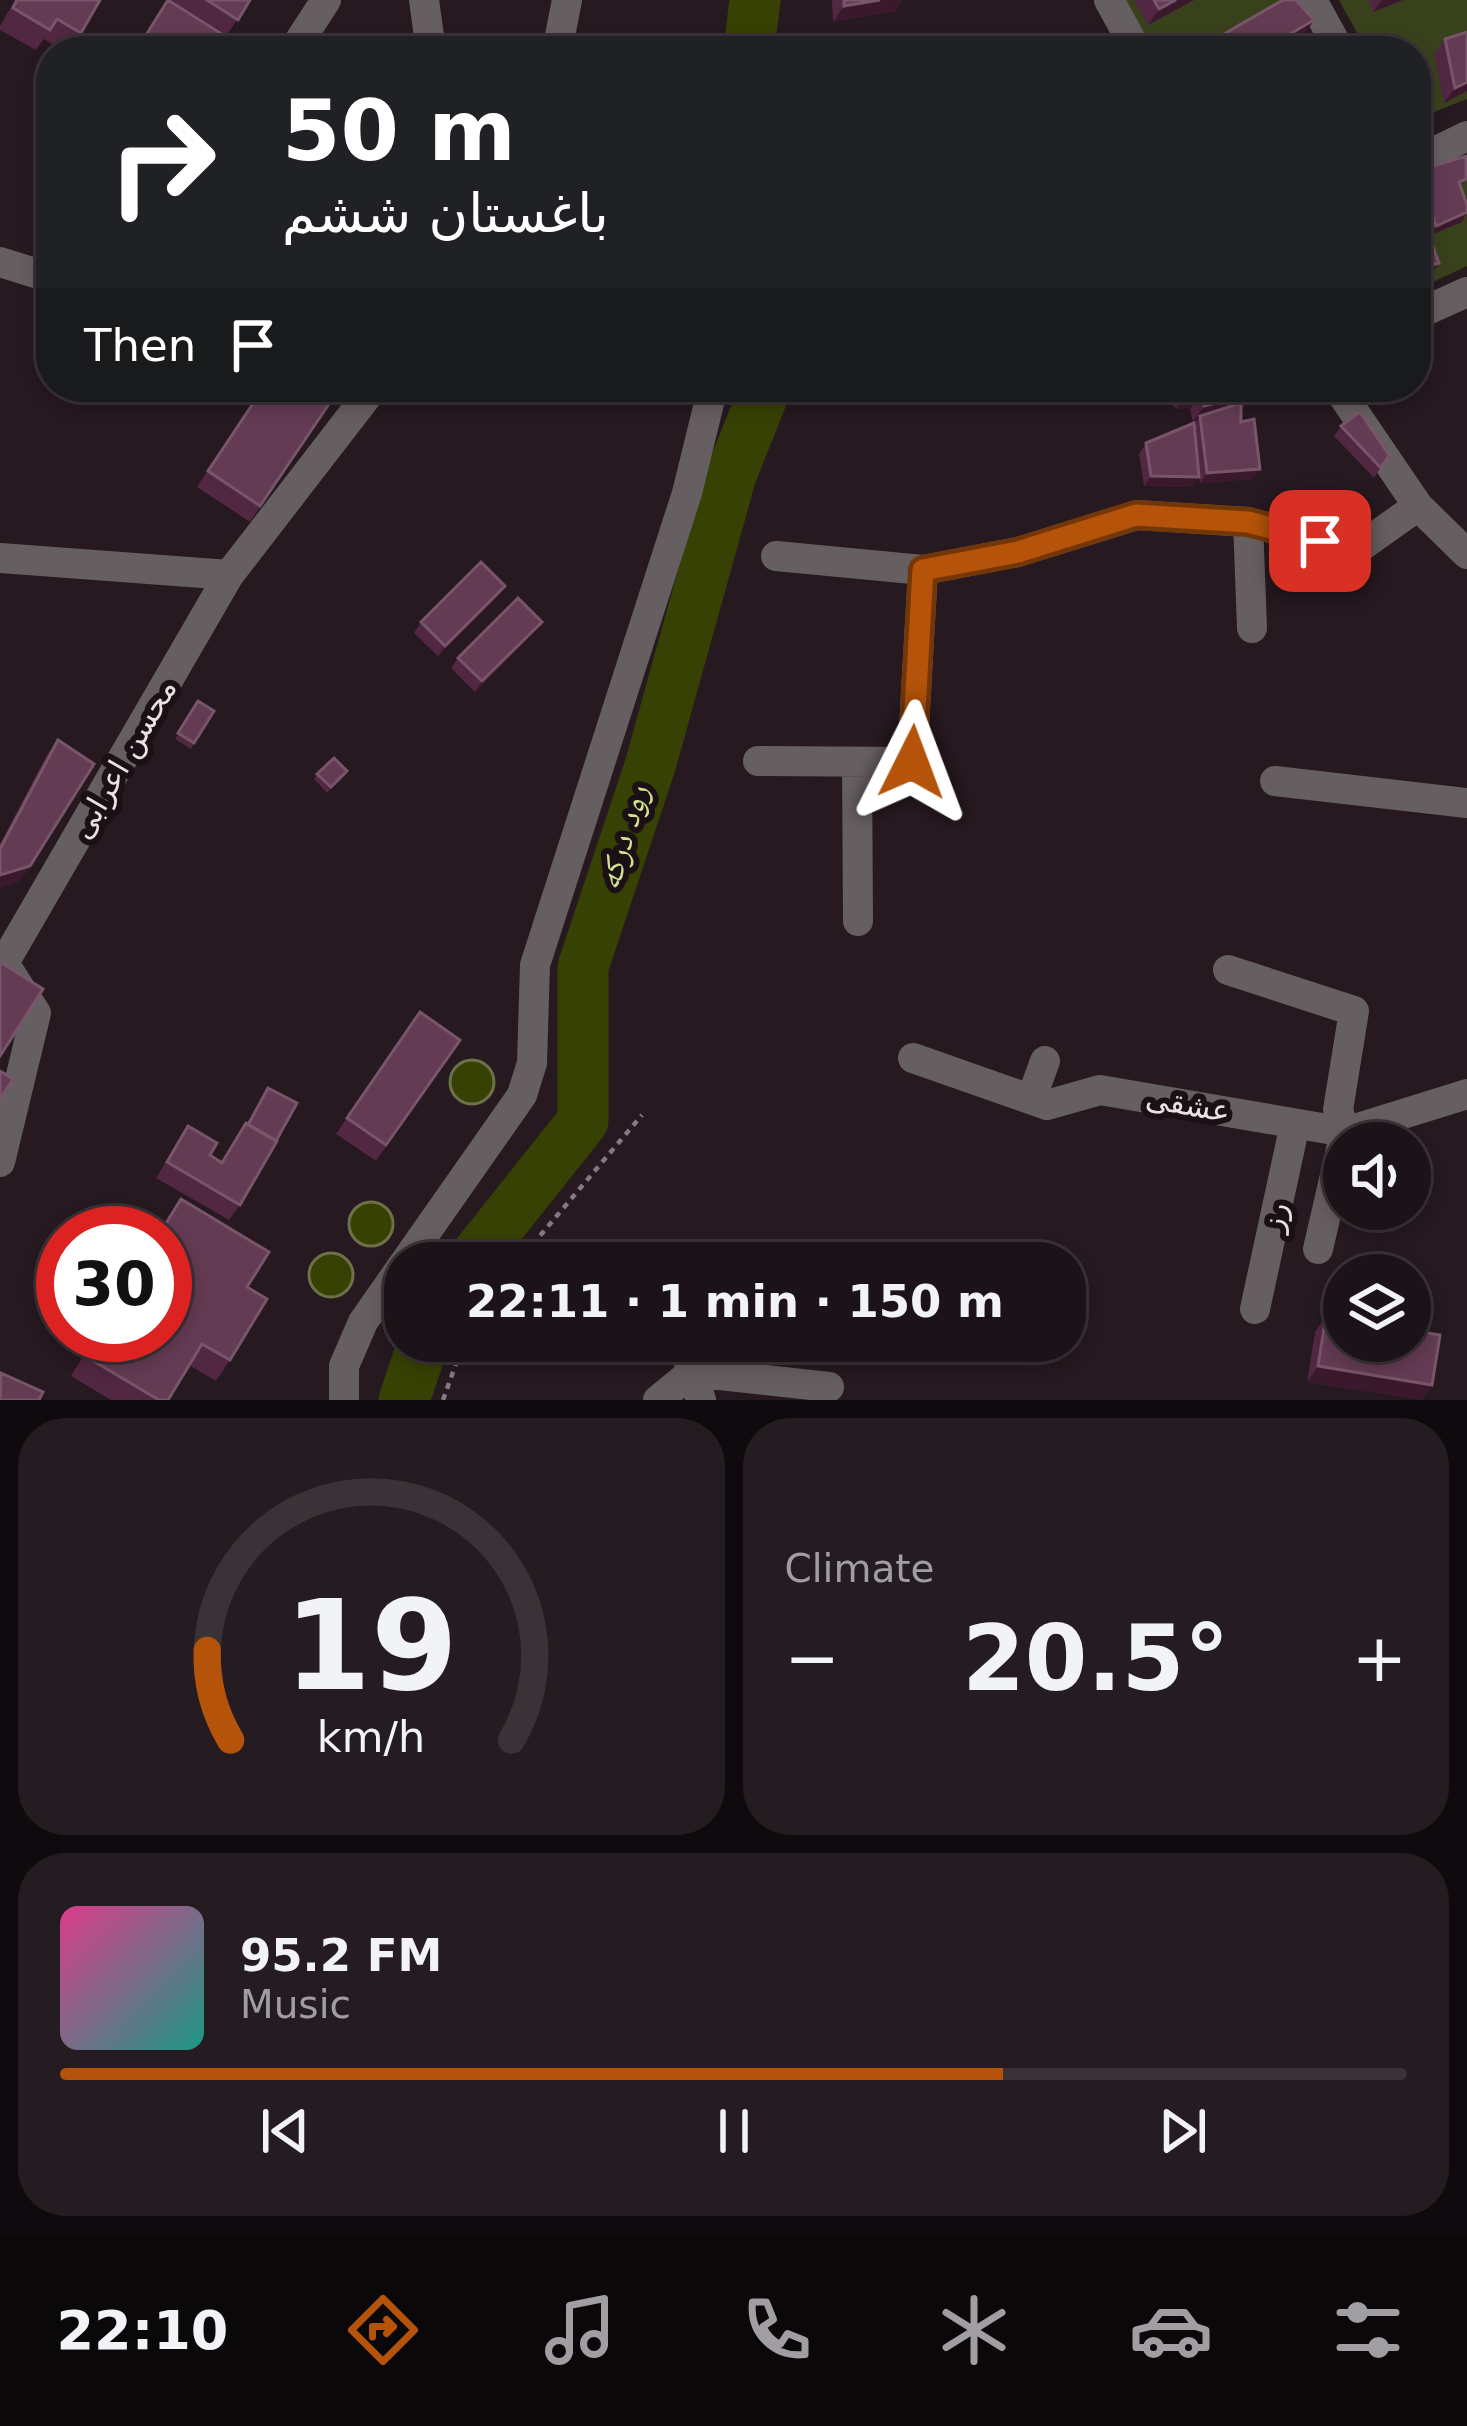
<!DOCTYPE html>
<meta charset="utf-8">
<style>
:root{--surface:#1c1318;--page:#251c21;--text:#f1f3f6;--muted:#a09ea2;--line:#3a3237;--accent:#b45309}
body{margin:0;font-family:"DejaVu Sans","Noto Naskh Arabic",sans-serif;background:var(--page);color:var(--text);height:100vh;display:flex;flex-direction:column;font-size:45px;white-space:nowrap}
*{box-sizing:border-box;margin:0}
p{font-size:39px;color:var(--muted)}
.icon{flex:none;width:66px;height:66px;fill:none;stroke:currentColor;stroke-width:2;stroke-linecap:round;stroke-linejoin:round}
.map{position:relative;height:1400px;overflow:hidden}
.details{display:flex;flex-direction:column;gap:18px;padding:18px;background:#0f0a0d;flex:1}
.details>*{flex:none}
.guide{position:absolute;left:36px;top:36px;width:1395px;height:366px;border-radius:48px;box-shadow:0 6px 18px #0003,0 0 0 3px var(--line);background:#202124;color:#fff;overflow:hidden}
.controls{position:absolute;left:1323px;top:1122px;display:grid;gap:24px}
.controls a{display:grid;place-items:center;width:108px;height:108px;border-radius:50%;background:var(--surface);box-shadow:0 6px 18px #0003,0 0 0 3px var(--line);font-size:60px}
.speed{position:absolute;left:36px;top:1206px;display:flex;gap:24px;font-size:60px;font-weight:700;text-align:center}
.speed>*{display:grid;place-content:center;width:156px;height:156px;border-radius:50%;background:var(--surface);box-shadow:0 6px 18px #0003,0 0 0 3px var(--line);line-height:1}
.speed .limit{border:18px solid #d22;background:#fff;color:#111}
.pin{position:absolute;display:grid;place-items:center;width:102px;height:102px;color:#fff;margin:-51px;border-radius:24px;box-shadow:0 6px 18px #0006}
.me{position:absolute;width:132px;margin:-66px;rotate:3deg;stroke-linejoin:round;filter:drop-shadow(0 0 9px #0008)}
.turn{display:flex;align-items:center;gap:42px;height:252px;padding:0 48px;font-size:54px}
.turn .icon{width:156px;height:156px;stroke-width:2.5}
.turn b{display:block;font-size:84px;line-height:102px}
.then{display:flex;align-items:center;height:114px;padding:0 48px;background:#0003;gap:24px;font-size:45px}
.big{font-size:90px;font-weight:700;line-height:1.1}
.details .card{flex:1;display:flex;flex-direction:column;justify-content:center;gap:18px;min-width:0;padding:0 42px;border-radius:48px;background:var(--page)}
.details .dial{align-items:center;gap:0}
.dial svg{height:312px;overflow:visible;fill:none;stroke:var(--line);stroke-width:7;stroke-linecap:round;text-anchor:middle}
.dial text{fill:var(--text);stroke:none}
.song{display:flex;align-items:center;gap:36px}
.cover{width:144px;height:144px;border-radius:18px;background:linear-gradient(135deg,hsl(330 70% 55%),hsl(170 70% 35%))}
.played{height:12px;border-radius:6px;background:linear-gradient(90deg,var(--accent) 70%,var(--line) 70%)}
.keys{display:flex;justify-content:space-around;direction:ltr}
.heat{display:flex;justify-content:space-between;align-items:center;font-size:66px;direction:ltr}
.details .tiles{flex:1;display:grid;gap:18px;grid-template-columns:1fr 1fr}
.card:last-child{grid-column:span 2}
.trip{position:absolute;left:384px;top:1242px;width:702px;height:120px;border-radius:48px;background:var(--surface);box-shadow:0 6px 18px #0003,0 0 0 3px var(--line);font-weight:700;line-height:120px;text-align:center}
.menu{display:flex;height:192px;justify-content:space-around;align-items:center;background:#0b080a;color:var(--muted)}
.menu .icon{width:84px;height:84px}
.menu .current{color:var(--accent)}
.menu b{font-size:54px;color:var(--text)}
.map>svg:first-child{display:block}
.green{fill:#39411c}
.water{fill:#374103;stroke:#6d7147;stroke-width:3}
.lines{fill:none;stroke-linecap:round;stroke-linejoin:round}
.river{stroke:#374103;stroke-width:51}
.path{stroke:#857a80;stroke-width:4.5;stroke-dasharray:6 6;stroke-linecap:butt}
.minor{stroke:#665f62;stroke-width:30}
.wall{fill:#522741}
.shaded-wall{fill:#3a192d}
.building{fill:#633b53;stroke:#78556a;stroke-width:3}
.route-casing{stroke:#753606;stroke-width:30}
.route{stroke:#b45309;stroke-width:21}
.labels{text-anchor:middle;stroke-width:12;stroke-linejoin:round;paint-order:stroke}
.street-label{font-size:30px;fill:#eae1e5;stroke:#1c1017}
.water-label{font-size:33px;font-style:italic;fill:#d0e28d;stroke:#1c1017}
</style>
<div class="map">
<svg width="1467" height="1400" viewBox="0 0 1467 1400">
<rect width="100%" height="100%" fill="#261920"/>
<path class="green" d="M1122,0H1286L1311,51H1152Z
M1339,0H1467V99L1416,119V51H1367Z
M1467,173V266L1416,290V199Z"/>
<path class="water" d="M450 1082a22 22 0 1 1 44 0a22 22 0 1 1-44 0Z
M349 1224a22 22 0 1 1 44 0a22 22 0 1 1-44 0Z
M309 1275a22 22 0 1 1 44 0a22 22 0 1 1-44 0Z"/>
<g class="lines">
<path class="river" d="M749,51L755,0
M470,1263L583,1121V967L650,766L731,475L766,387
M404,1400L424,1341"/>
<path class="path" d="M517,1263L642,1115
M443,1400L464,1341"/>
<path class="minor" d="M424,0L431,51
M1109,0L1137,51
M1312,0L1340,51
M293,51L326,0
M557,51L567,0
M1416,161L1467,136
M0,262L51,278
M1416,315L1467,292
M1337,387L1418,506L1467,554
M1248,522L1252,628
M776,556L923,570L1018,552L1137,515L1248,522L1356,550L1418,506
M0,558L229,575
M758,761L912,762L923,570
M857,762L858,921
M1275,781L1467,803
M1228,970L1354,1011L1338,1110L1345,1132L1318,1249
M913,1058L1047,1105L1100,1090L1345,1132L1467,1094
M1032,1097L1045,1061
M0,1162L36,1013L4,963L229,575L374,387
M1255,1309L1295,1124
M682,1341L701,1400
M344,1400V1366L363,1322L522,1095L532,1063L535,965L687,493L713,387
M658,1400L692,1372L829,1387"/>
</g>
<path class="wall" d="M15,0H100L68,51H63L44,39L36,50L0,30V26Z
M171,0H250L227,35Z
M832,0H903L895,11L833,22Z
M1134,0H1194L1148,25Z
M1368,0H1403L1373,12Z
M1445,39L1467,91L1444,103L1434,54Z
M1416,171L1466,179L1461,187L1462,222L1428,236L1416,203Z
M51,184V209L39,202Z
M263,387L329,404L250,522L197,487Z
M1170,387H1252L1254,394L1241,410V422L1253,479L1200,483L1198,470L1199,477L1192,487L1144,486L1139,454L1146,443L1194,425L1197,421L1193,422L1190,409H1176L1165,397Z
M1341,426L1389,455L1374,478L1334,436Z
M505,586L497,597L438,656L414,633L421,622Z
M542,622L534,632L475,692L451,668L458,658Z
M198,701L214,711L191,749L175,739Z
M58,740L30,866L19,882L0,888V844L47,755Z
M347,771L327,793L314,779L317,774Z
M420,1012L460,1040L376,1161L336,1134Z
M268,1088L240,1205L229,1220L156,1178L188,1126L210,1155L221,1162L235,1139L246,1123L247,1124Z
M181,1199L247,1287L230,1360L216,1381L189,1365L168,1400H111L71,1376L96,1335H165V1233H158Z
M1326,1316L1432,1385L1422,1400L1307,1382L1315,1332Z"/>
<path class="shaded-wall" d="M880,0H903L895,11L833,22L844,6Z
M1176,0H1194L1148,25L1159,9Z
M1384,0H1403L1373,12L1381,1Z
M1314,20L1304,36L1277,51H1261Z
M1467,82V91L1444,103L1455,88Z
M1467,212L1462,222L1428,236L1436,226Z
M1439,263L1432,274L1416,278V270Z
M1201,393L1190,409H1176L1187,394Z
M1254,394L1243,409L1201,420L1200,416L1197,421L1193,422L1204,406Z
M1260,469L1253,479L1200,483L1207,473Z
M1151,476L1199,477L1192,487L1144,486Z
M505,586L497,597L438,656L445,646Z
M542,622L534,632L475,692L482,681Z
M30,866L19,882L0,888V875Z
M1318,1366L1432,1385L1422,1400L1307,1382Z"/>
<path class="building" d="M17,0H100L81,33L57,19L50,30L13,8Z
M168,0L249,51H136Z
M207,0H250L238,20Z
M844,0H880L844,6Z
M1154,0H1176L1159,9Z
M1283,0H1296L1314,20L1261,51H1199L1198,49Z
M1467,32V82L1455,88L1445,39Z
M1337,36L1342,51H1307Z
M1466,156V179L1459,182L1467,205V212L1436,226L1416,171Z
M1416,215L1425,243L1431,241L1439,263L1416,270Z
M264,387H303L329,404L260,506L208,471Z
M1181,387H1252L1254,394L1204,406L1201,393L1187,394Z
M1241,403V422L1254,419L1260,469L1207,473L1200,416Z
M1360,412L1389,455L1381,468L1341,426Z
M1194,423L1199,477L1151,476L1146,443Z
M481,562L505,586L445,646L421,622Z
M518,598L542,622L482,681L458,658Z
M198,701L214,711L194,743L178,733Z
M58,740L94,764L30,866L0,875V849Z
M334,758L347,771L331,787L317,774Z
M0,962L43,989L0,1056Z
M420,1012L460,1040L386,1145L347,1118Z
M0,1071L13,1079L0,1099Z
M268,1088L297,1103L276,1141L248,1125Z
M246,1123L277,1141L240,1205L167,1162L188,1126L217,1143L210,1155L222,1163Z
M181,1199L269,1252L247,1287L267,1299L230,1360L202,1344L168,1400H159L85,1356L98,1335H165V1233H160Z
M1326,1316L1344,1319V1341H1410V1330L1440,1335L1432,1385L1318,1366Z
M1,1373L43,1392L39,1400H0Z"/>
<g class="lines">
<g class="route-casing">
<path id="route" d="M912,762L923,570L1018,552L1136,515L1248,522L1320,541"/>
</g>
<use href="#route" class="route"/>
</g>
<g class="labels">
<g class="street-label">
<text transform="translate(124 759) rotate(-60)" y="10">محسن اعرابی</text>
<text transform="translate(1188 1105) rotate(10)" y="10">عشقی</text>
<text transform="translate(1275 1217) rotate(-78)" y="10">رز</text>
</g>
<g class="water-label">
<text transform="translate(622 837) rotate(-73)" y="12">رود درکه</text>
</g>
</g>
</svg>
<div class="controls">
<a><svg class="icon" aria-label="sound" viewBox="0 0 24 24"><path d="M4 9h4l5-4v14l-5-4H4zM17 9q2 3 0 6"/></svg></a>
<a><svg class="icon" aria-label="layers" viewBox="0 0 24 24"><path d="M12 4l9 5-9 5-9-5zM3 14l9 5 9-5"/></svg></a>
</div>
<div class="speed"><div class="limit">30</div></div>
<div class="pin" style="left:1320px;top:541px;background:#d93025"><svg class="icon" aria-label="arrive" viewBox="0 0 24 24"><path d="M6 21V4h12l-3 4 3 4H6"/></svg></div>
<svg class="me" style="left:912px;top:762px" viewBox="-20 -20 40 40"><path d="M0-17L14 15 0 8-14 15z" fill="#b45309" stroke="#fff" stroke-width="4"/></svg>
<div class="trip">22:11 · 1 min · 150 m</div>
<div class="guide">
<div class="turn"><svg class="icon" aria-label="right" viewBox="0 0 24 24"><path d="M7 20v-9h11M14 6l5 5-5 5"/></svg><div><b>50 m</b>باغستان ششم</div></div>
<div class="then">Then<svg class="icon" aria-label="arrive" viewBox="0 0 24 24"><path d="M6 21V4h12l-3 4 3 4H6"/></svg></div>
</div>
</div>
<section class="details">
<div class="tiles">
<div class="card dial"><svg viewBox="0 0 100 80">
<path d="M14 69A42 42 0 1 1 86 69"/>
<path d="M14 69A42 42 0 0 1 8 46" stroke="#b45309"/>
<text x="50" y="56" font-size="32" font-weight="700">19</text>
<text x="50" y="72" font-size="11">km/h</text>
</svg></div>
<div class="card"><p>Climate</p>
<div class="heat"><a>−</a><b class="big">20.5°</b><a>+</a></div>
</div>
<div class="card">
<div class="song"><i class="cover"></i><div><b>95.2 FM</b><p>Music</p></div></div>
<div class="played"></div>
<div class="keys"><svg class="icon" aria-label="previous" viewBox="0 0 24 24"><path d="M18 5L8 12l10 7zM5 5v14"/></svg><svg class="icon" aria-label="pause" viewBox="0 0 24 24"><path d="M8 5v14M16 5v14"/></svg><svg class="icon" aria-label="next" viewBox="0 0 24 24"><path d="M6 5l10 7-10 7zM19 5v14"/></svg></div>
</div>
</div>
</section>
<nav class="menu">
<b>22:10</b>
<svg class="icon current" aria-label="directions" viewBox="0 0 24 24"><path d="M12 3l9 9-9 9-9-9zM9 14v-3h6M13 9l2 2-2 2"/></svg>
<svg class="icon" aria-label="music" viewBox="0 0 24 24"><path d="M9 18V5l10-2v13"/><circle cx="6" cy="18" r="3"/><circle cx="16" cy="16" r="3"/></svg>
<svg class="icon" aria-label="phone" viewBox="0 0 24 24"><path d="M5 4h4l2 5-3 2q2 4 5 5l2-3 5 2v4C11 20 4 13 5 4z"/></svg>
<svg class="icon" aria-label="climate" viewBox="0 0 24 24"><path d="M12 3v18M4 7l16 10M4 17L20 7"/></svg>
<svg class="icon" aria-label="car" viewBox="0 0 24 24"><path d="M5 17H2v-5l4-1 3-4h7l3 4 3 1v5h-3M9 17h6M6 11h13"/><circle cx="7" cy="17" r="2"/><circle cx="17" cy="17" r="2"/></svg>
<svg class="icon" aria-label="filters" viewBox="0 0 24 24"><path d="M4 7h16M4 17h16"/><circle cx="9" cy="7" r="2"/><circle cx="15" cy="17" r="2"/></svg>
</nav>
